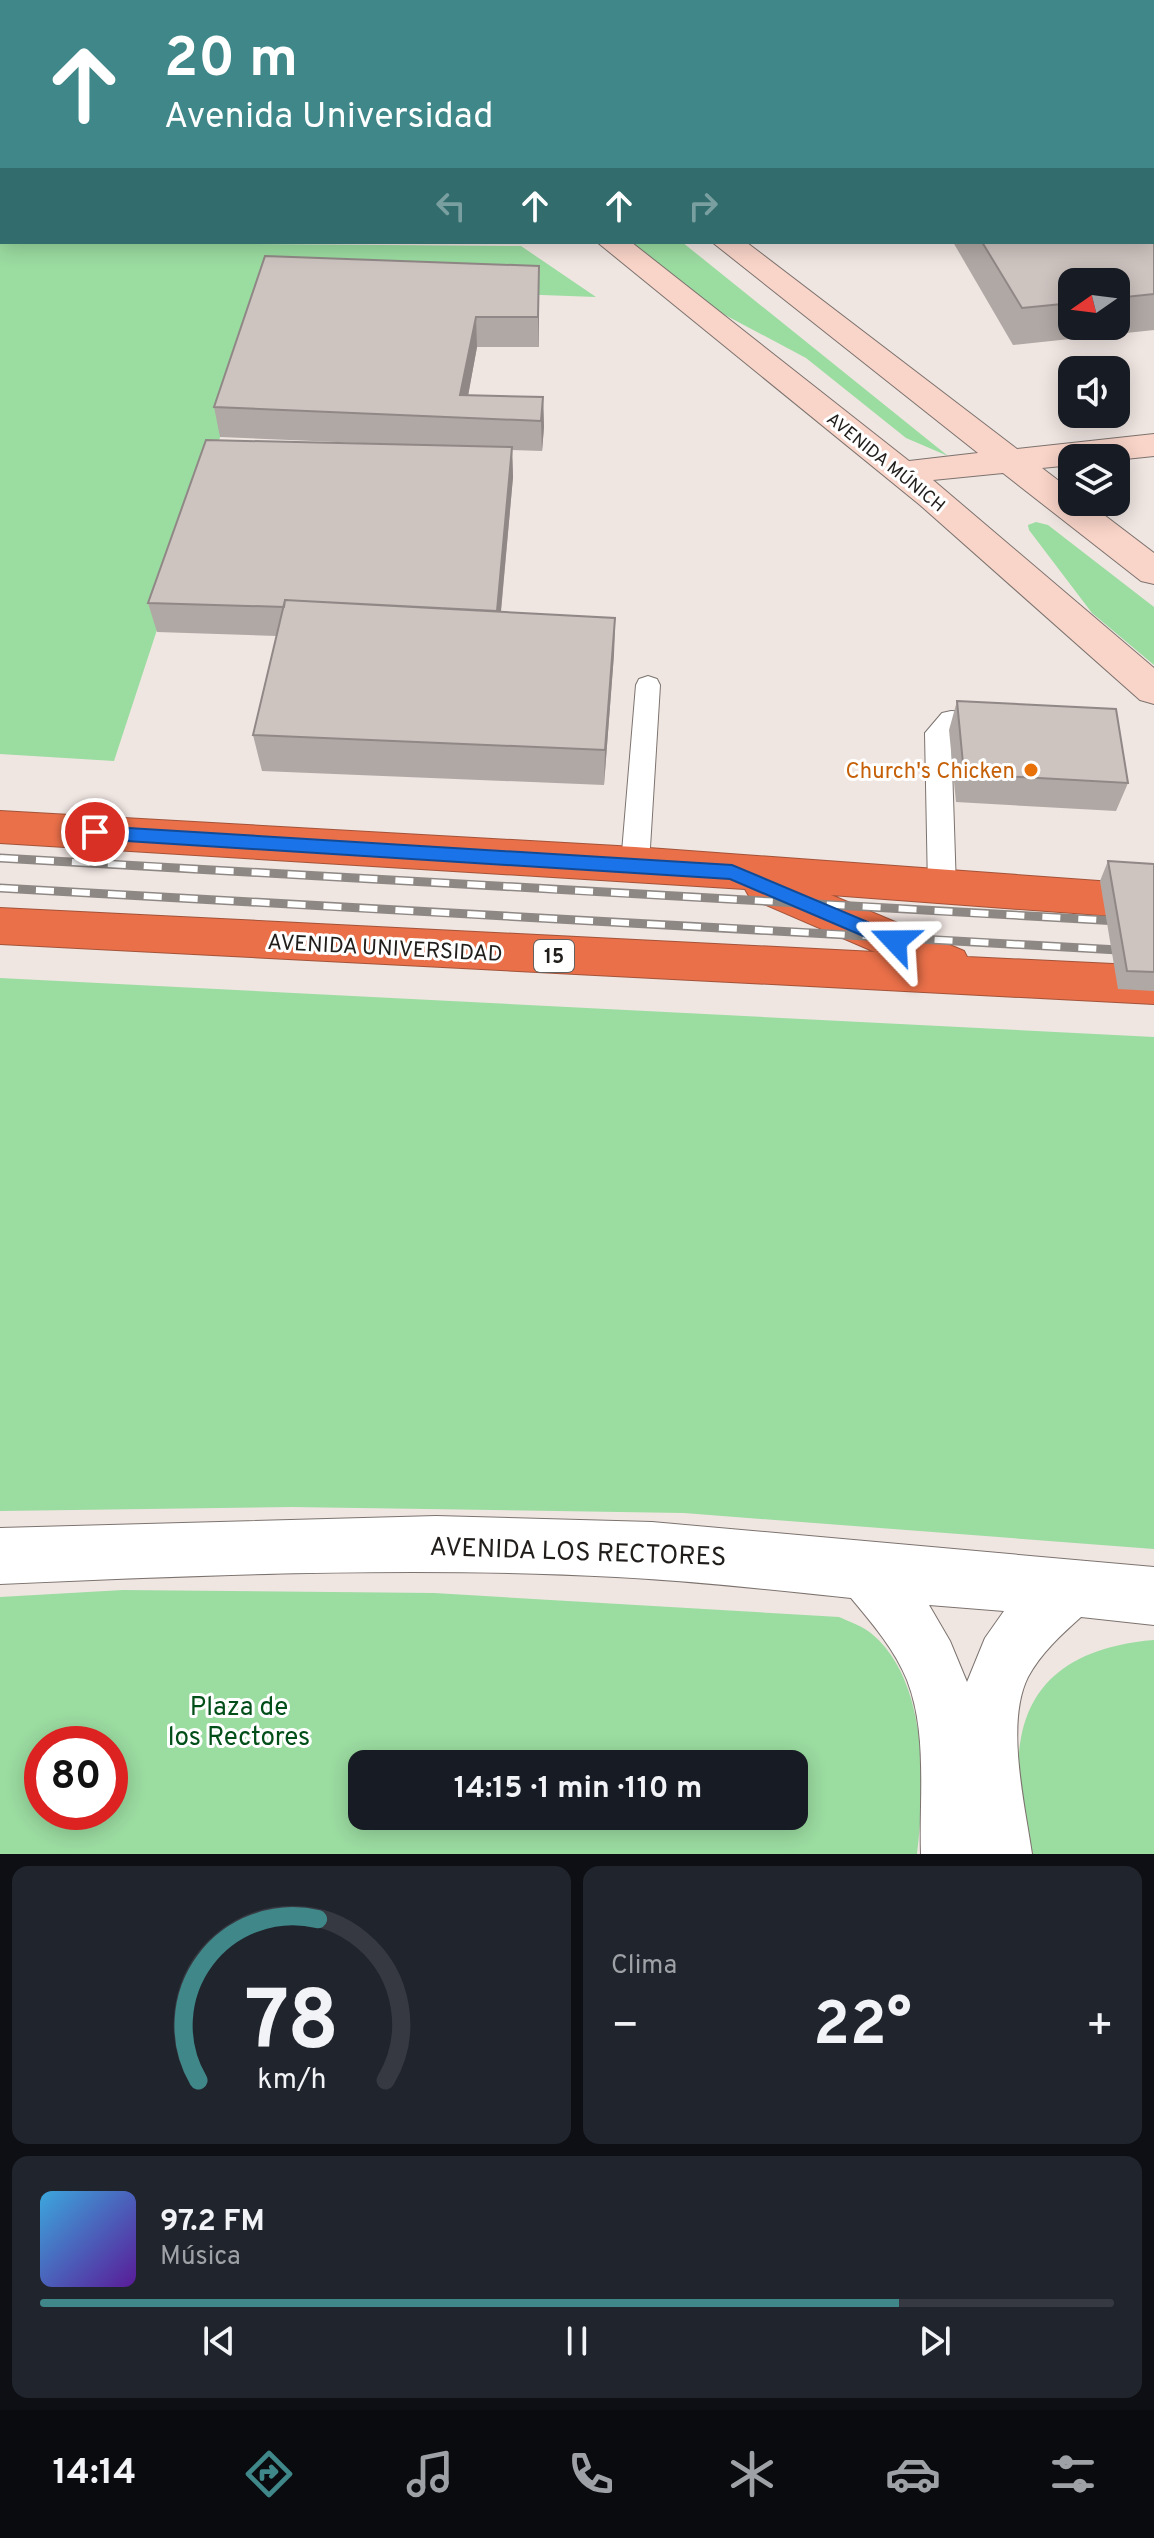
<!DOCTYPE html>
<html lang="es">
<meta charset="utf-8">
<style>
:root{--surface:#171b24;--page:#20242c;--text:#f1f3f6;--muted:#9ea1a6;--line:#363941;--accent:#3f8789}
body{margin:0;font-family:Overpass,sans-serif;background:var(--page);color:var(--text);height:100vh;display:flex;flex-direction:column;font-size:30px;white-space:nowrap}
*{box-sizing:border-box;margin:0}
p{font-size:26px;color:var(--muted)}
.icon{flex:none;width:44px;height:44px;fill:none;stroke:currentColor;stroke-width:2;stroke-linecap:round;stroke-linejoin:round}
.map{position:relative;height:1854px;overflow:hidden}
.side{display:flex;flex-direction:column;gap:12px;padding:12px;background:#0d0f14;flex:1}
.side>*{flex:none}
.hud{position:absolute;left:0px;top:0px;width:1154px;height:244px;box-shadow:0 4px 20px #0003;background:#3f8789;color:#fff;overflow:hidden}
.needle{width:52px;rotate:256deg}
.controls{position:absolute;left:1058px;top:268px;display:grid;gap:16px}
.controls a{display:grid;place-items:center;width:72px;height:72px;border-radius:16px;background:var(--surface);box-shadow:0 4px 20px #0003;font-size:40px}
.speed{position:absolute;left:24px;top:1726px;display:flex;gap:16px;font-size:40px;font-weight:700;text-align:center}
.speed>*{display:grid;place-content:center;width:104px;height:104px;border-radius:50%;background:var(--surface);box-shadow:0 4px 20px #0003;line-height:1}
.speed .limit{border:12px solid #d22;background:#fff;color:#111}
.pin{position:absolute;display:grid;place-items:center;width:68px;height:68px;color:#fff;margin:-34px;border:4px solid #fff;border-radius:50%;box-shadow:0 2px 8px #0007}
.me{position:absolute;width:88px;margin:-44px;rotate:293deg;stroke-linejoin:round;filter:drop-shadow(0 0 6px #0008)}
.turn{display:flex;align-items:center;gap:28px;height:168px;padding:0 32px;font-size:36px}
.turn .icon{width:104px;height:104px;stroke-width:2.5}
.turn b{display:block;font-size:56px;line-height:68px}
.lanes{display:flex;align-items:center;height:76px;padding:0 32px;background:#0003;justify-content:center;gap:40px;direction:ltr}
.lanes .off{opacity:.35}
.big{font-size:60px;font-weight:700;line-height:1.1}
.side .card{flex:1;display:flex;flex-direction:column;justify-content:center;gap:12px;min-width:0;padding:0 28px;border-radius:16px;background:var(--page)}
.side .dial{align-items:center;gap:0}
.dial svg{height:208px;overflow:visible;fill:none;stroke:var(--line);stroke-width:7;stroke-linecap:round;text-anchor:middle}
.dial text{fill:var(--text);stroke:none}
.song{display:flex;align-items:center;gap:24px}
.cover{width:96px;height:96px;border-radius:12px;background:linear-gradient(135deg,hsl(200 70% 55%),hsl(270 70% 35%))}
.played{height:8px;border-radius:4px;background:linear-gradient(90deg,var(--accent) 80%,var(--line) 80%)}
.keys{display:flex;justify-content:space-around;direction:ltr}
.heat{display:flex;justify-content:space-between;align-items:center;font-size:44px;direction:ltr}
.side .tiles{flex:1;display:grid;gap:12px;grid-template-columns:1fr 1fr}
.card:last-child{grid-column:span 2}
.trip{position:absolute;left:348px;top:1750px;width:460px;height:80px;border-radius:16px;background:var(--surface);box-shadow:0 4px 20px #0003;font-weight:700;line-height:80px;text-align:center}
.tabs{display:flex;height:128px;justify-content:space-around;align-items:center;background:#090b0e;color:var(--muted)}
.tabs .icon{width:56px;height:56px}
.tabs .selected{color:var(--accent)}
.tabs b{font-size:36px;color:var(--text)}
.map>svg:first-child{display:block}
.green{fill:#9bdca1;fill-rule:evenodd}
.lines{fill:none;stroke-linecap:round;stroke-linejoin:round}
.lane-casing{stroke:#7c736f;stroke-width:2}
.street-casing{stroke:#7c736f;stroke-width:2}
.secondary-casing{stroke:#7c736f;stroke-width:2}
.highway-casing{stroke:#a35339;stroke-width:2}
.lane{fill:#fff;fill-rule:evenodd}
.street{fill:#fff;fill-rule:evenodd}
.secondary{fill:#f9d4c8;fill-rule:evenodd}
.highway{fill:#ea7049;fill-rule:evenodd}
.rail-casing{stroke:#8e8884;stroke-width:9}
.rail{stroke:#fff;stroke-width:6;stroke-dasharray:18;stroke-linecap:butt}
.wall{fill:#b0a8a4;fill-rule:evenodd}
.shaded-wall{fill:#908886}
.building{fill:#cdc3bf;stroke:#908886;stroke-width:2}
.route{fill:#1a73e8;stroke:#114b97;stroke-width:2}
.food-dot{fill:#e8710a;stroke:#fff;stroke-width:3}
.labels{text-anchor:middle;stroke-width:6;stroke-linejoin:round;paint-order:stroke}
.far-street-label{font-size:18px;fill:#201d1b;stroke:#fff}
.shield{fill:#fff;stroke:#63615f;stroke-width:2}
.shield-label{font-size:20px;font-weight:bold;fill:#201d1b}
.food-label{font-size:22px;fill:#c56008;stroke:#fff;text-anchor:end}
.street-label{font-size:22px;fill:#201d1b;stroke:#fff}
.near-street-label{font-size:26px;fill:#201d1b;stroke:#fff}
.near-park-label{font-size:26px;fill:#004e18;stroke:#fff}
</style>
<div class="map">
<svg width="1154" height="1854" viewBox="0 0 1154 1854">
<rect width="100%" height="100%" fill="#efe5e1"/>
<path class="green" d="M0,214L2,242L521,246L596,297L270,285L114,761L0,754Z
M632,242H682L948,456L906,438L806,358L712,308Z
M1036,522L1048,525L1154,607V665L1092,613L1029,530L1028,525Z
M0,978L1154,1037V1549L684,1513L292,1507L0,1511Z
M123,1590L434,1593L839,1617C850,1622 863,1626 872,1634C929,1682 925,1788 917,1854H0V1597ZM42,1744H110V1812H42ZM362,1764H794V1816H362Z
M1154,1640V1854H1033C999,1739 1020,1651 1154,1640Z"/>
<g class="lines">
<g class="lane-casing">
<path id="lane" d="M39,0H61L62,2H40Z
M705,0H721L722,2H706Z
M815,0H831L832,2H816Z
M1064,0H1080L1081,2H1065Z
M1152,35H1154V45H1152Z
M0,77H2V88H0Z
M0,200H2V212H0Z
M648,676L657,679L660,685L649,864L645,872L635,875L625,872L621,864L636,685L639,679Z
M951,711L997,713L1001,720L997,727L957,729L951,736L956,888L952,896L942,899L932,896L928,888L925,733L942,713Z"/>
</g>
<g class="street-casing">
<path id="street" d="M436,1516L652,1522L1154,1567V1625L1081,1617C1061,1635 1041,1653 1028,1677C1005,1723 1025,1805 1032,1854H921C919,1799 928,1733 907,1680C895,1650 872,1623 851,1598C773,1590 695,1581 616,1577C411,1566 205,1575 0,1584V1528ZM929,1605L1004,1611L985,1638L967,1682L950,1641Z"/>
</g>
<g class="secondary-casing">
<path id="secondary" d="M180,0H210L212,2H182Z
M298,0H328L330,2H300Z
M597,242H631L909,461L978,453L712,242H746L1017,449L1154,434V456L1116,460L1072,458V465L1042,468L1072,491V502H1087L1154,553V584L1141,581L1003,473L933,480L1154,668V704L1140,700L920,505Z"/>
</g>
<g class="highway-casing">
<path id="highway" d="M0,811L635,847L1154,885V919L831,895L964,951L967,957L1154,966V1004L0,944V908L875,952L750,898L745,889L0,843Z"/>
</g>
<use href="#lane" class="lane"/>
<use href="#street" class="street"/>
<use href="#secondary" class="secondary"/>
<use href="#highway" class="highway"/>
<g class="rail-casing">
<path id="rail" d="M0,858L1154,923
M0,888L1154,952"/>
</g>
<use href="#rail" class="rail"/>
</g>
<path class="wall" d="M493,0H628L623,2H497Z
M1154,196V330L1013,345L953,242H1152ZM1072,282H1116V326H1072Z
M539,266V347H477L468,395L543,397L544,427L542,451L512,450L513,477L501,612L615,618L614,654L604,785L262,771L253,735L277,636L157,632L148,603L384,444L220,437L214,407Z
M957,701L1128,783L1116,811L956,802L949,730Z
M1108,861L1154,864V991L1118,989L1100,881Z"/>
<path class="shaded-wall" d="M557,0H628L623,2H552Z
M539,266V347L538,317Z
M476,317L477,347L464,418L460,395Z
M543,397L544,427L542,451L541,421Z
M512,447L513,477L498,642L497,613Z
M615,618L614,654L604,785L605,750Z"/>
<path class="building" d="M543,0H557L552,2H546Z
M1152,196H1154V294L1116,298V282H1072V303L1022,308L982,242H1152Z
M265,256L539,266L538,317H476L460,395L543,397L541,421L214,407Z
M206,440L512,447L497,611L285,600L284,607L148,603Z
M285,600L615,618L605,750L253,735Z
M957,701L1116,709L1128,783L964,774Z
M1108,861L1154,864V972L1127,971Z"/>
<path class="route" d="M95,826L732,865L901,936L904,941L895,949L889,947L730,879L95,839L87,832Z"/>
<circle class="food-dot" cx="1031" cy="770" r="8"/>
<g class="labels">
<g class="far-street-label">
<text transform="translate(886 462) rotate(39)" y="6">AVENIDA MÚNICH</text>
</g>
<rect class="shield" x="534" y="940" width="40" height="32" rx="6"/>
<g class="shield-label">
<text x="554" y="963">15</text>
</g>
<g class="food-label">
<text x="1015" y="778">Church's Chicken</text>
</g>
<g class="street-label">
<text transform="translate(385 947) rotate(3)" y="8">AVENIDA UNIVERSIDAD</text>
</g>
<g class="near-street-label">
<text transform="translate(578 1551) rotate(2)" y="9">AVENIDA LOS RECTORES</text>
</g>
<g class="near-park-label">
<text x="239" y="1715">Plaza de<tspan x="239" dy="30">los Rectores</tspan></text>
</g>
</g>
</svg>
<div class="controls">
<a><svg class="needle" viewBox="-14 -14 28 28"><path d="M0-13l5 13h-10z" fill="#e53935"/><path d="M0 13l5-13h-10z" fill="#9ea1a6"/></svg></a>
<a><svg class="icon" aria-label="sound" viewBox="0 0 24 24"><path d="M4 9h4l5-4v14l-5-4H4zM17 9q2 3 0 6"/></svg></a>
<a><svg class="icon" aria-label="layers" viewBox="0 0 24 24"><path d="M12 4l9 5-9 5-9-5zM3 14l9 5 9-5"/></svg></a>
</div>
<div class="speed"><div class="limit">80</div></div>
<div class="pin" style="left:95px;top:832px;background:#d93025"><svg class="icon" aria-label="arrive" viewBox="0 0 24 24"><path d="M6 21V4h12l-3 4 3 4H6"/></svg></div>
<svg class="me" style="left:895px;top:941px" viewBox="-20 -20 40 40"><path d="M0-17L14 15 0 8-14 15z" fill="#1a73e8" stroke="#fff" stroke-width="4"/></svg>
<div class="trip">14:15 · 1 min · 110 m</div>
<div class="hud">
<div class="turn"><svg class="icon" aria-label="ahead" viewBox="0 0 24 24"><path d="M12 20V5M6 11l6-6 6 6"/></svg><div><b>20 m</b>Avenida Universidad</div></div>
<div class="lanes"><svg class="icon off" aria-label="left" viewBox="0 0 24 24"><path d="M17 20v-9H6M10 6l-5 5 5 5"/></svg><svg class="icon" aria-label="ahead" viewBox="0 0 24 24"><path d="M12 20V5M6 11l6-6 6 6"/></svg><svg class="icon" aria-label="ahead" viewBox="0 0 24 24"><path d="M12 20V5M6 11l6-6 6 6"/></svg><svg class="icon off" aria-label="right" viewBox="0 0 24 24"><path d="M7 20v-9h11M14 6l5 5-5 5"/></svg></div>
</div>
</div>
<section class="side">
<div class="tiles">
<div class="card dial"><svg viewBox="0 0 100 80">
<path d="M14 69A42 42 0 1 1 86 69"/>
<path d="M14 69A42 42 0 0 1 60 7" stroke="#3f8789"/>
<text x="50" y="56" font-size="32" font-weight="700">78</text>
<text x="50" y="72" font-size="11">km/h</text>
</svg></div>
<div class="card"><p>Clima</p>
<div class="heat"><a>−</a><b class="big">22°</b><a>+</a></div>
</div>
<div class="card">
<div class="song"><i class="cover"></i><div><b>97.2 FM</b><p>Música</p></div></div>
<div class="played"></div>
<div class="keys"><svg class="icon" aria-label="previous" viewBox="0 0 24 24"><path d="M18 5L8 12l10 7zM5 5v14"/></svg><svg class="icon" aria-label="pause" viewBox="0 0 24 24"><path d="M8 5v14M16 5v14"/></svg><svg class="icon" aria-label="next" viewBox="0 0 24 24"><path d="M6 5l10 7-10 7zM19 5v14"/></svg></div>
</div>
</div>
</section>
<nav class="tabs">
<b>14:14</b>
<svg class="icon selected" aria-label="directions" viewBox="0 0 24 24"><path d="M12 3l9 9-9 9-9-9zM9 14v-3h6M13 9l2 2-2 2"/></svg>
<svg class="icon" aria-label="music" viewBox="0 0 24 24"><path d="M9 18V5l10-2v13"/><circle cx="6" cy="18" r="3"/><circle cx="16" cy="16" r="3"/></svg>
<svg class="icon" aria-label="phone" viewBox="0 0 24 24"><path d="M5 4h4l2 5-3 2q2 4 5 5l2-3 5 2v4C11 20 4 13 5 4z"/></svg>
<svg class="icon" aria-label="climate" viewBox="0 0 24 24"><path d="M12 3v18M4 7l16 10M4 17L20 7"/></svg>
<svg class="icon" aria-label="car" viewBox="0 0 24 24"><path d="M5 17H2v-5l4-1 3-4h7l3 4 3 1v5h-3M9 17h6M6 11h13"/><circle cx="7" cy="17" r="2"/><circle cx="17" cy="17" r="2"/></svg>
<svg class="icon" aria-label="filters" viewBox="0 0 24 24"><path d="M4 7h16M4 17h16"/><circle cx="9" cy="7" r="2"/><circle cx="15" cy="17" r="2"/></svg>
</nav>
